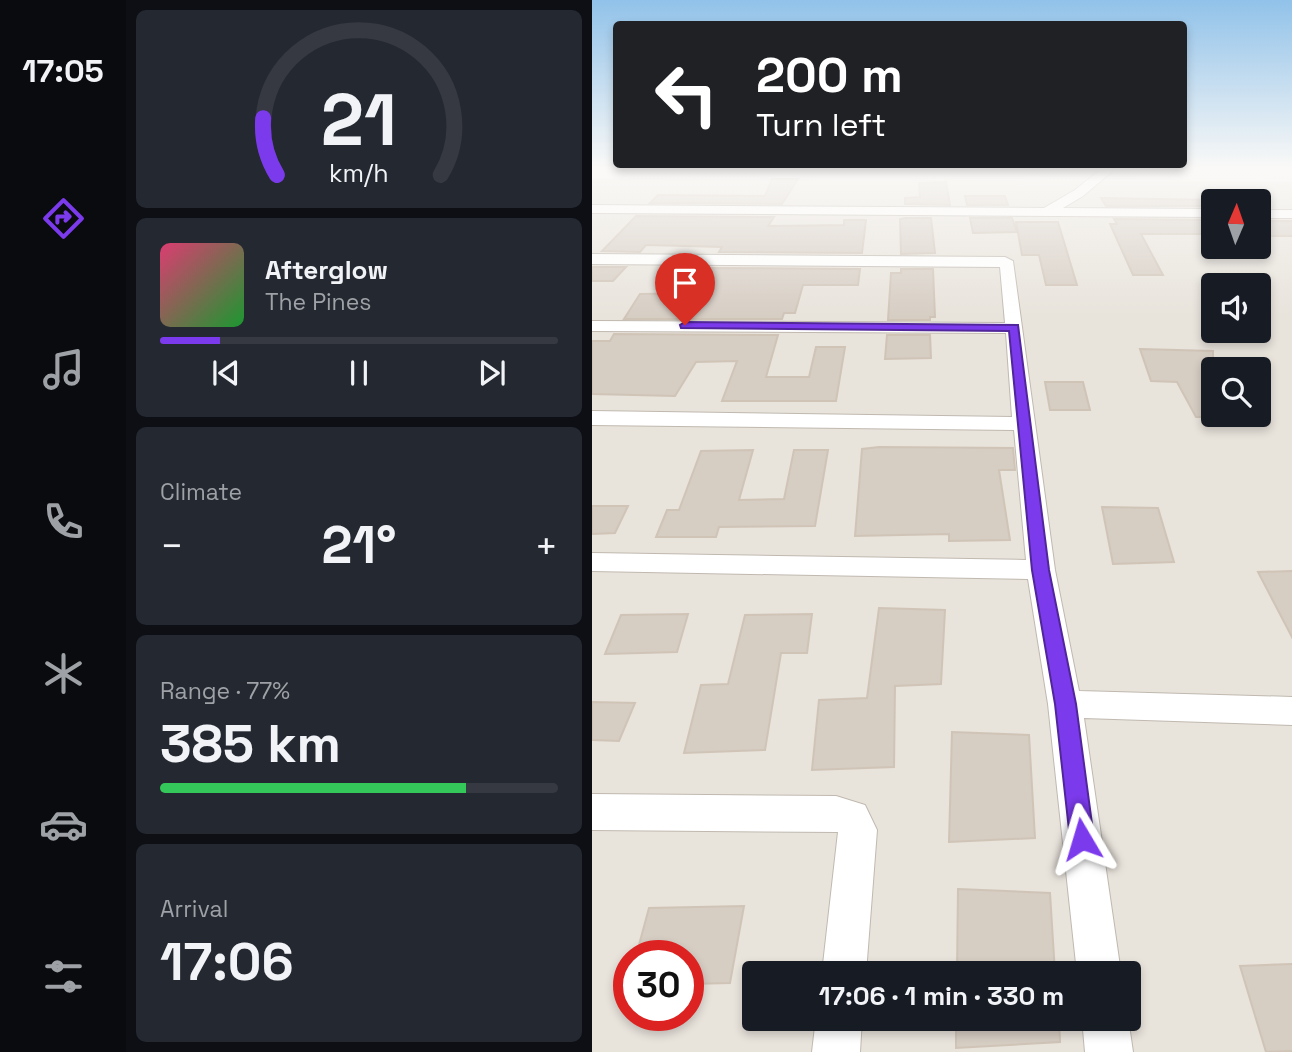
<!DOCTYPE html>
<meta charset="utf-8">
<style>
:root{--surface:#171b24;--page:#242831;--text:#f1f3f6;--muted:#9ea1a6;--line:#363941;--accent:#7c3aed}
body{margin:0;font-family:"Space Grotesk",sans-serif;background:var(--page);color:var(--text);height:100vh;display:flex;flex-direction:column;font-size:26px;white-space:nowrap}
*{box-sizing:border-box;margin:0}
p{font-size:23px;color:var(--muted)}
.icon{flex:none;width:38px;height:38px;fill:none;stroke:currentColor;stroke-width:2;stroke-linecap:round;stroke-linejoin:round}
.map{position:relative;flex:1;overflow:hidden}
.details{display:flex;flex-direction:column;gap:10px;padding:10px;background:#0d0f14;width:466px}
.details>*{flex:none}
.guide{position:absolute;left:21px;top:21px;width:574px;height:147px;border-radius:7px;box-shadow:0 4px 10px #0003;background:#202124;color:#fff;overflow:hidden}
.needle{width:46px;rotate:2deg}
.controls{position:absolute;left:609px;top:189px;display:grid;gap:14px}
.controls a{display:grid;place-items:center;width:70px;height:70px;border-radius:7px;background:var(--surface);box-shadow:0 4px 10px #0003;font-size:35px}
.speed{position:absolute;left:21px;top:940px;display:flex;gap:14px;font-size:35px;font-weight:700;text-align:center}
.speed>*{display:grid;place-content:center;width:91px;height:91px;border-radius:50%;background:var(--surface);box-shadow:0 4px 10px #0003;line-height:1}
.speed .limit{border:10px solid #d22;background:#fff;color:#111}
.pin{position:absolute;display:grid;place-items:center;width:60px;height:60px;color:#fff;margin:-72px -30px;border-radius:50% 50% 50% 0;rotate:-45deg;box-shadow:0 0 7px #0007}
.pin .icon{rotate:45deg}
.me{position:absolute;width:77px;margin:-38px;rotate:353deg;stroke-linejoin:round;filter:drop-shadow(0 0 5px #0008)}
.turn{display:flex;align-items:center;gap:24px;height:147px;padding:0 28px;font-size:32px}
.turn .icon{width:91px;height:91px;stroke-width:2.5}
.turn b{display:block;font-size:49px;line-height:60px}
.big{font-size:52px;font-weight:700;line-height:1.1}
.details .tile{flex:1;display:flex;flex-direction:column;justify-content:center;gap:10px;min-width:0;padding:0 24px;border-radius:10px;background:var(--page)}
.details .dial{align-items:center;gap:0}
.dial svg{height:182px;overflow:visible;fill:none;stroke:var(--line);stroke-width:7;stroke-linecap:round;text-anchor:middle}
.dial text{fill:var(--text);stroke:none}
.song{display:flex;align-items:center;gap:21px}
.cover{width:84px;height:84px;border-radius:10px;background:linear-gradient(135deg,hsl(340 70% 55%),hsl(130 70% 35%))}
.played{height:7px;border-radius:4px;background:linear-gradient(90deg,var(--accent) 15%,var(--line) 15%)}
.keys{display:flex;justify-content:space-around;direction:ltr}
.heat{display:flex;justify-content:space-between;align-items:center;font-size:38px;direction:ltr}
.charge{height:10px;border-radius:5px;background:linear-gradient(90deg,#34c759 77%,var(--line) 0)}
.trip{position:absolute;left:150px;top:961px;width:399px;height:70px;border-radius:7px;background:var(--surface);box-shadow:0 4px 10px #0003;font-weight:700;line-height:70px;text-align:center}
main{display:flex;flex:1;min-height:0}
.dock{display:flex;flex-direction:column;width:126px;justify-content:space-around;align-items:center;background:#090b0e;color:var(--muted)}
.dock .icon{width:49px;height:49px}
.dock .active{color:var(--accent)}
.dock b{font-size:32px;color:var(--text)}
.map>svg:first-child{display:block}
.residential{fill:#e8e3db;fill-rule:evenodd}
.building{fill:#d6cdc3;stroke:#d0c4b7;stroke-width:2}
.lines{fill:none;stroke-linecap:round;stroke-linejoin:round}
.street-casing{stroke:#c0b9b0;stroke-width:2}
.street{fill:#fff;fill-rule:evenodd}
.route{fill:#7c3aed;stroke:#51269a;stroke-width:2}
</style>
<main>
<nav class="dock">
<b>17:05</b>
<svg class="icon active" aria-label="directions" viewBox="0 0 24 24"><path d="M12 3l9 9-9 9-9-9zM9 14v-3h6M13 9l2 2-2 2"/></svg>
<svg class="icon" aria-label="music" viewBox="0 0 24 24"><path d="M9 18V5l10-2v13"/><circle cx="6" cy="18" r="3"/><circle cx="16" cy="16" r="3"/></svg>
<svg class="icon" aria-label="phone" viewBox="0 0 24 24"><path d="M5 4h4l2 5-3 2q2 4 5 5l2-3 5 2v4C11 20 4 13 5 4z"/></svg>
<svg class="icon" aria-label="climate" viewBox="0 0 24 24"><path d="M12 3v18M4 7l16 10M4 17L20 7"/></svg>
<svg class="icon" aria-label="car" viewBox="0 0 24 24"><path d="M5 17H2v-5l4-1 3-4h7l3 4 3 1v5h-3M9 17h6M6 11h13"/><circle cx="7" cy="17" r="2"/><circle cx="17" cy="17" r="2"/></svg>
<svg class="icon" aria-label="filters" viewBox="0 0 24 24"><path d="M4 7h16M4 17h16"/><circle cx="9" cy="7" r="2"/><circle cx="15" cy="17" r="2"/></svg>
</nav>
<section class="details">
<div class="tile dial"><svg viewBox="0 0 100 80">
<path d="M14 69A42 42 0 1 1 86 69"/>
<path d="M14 69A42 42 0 0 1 8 44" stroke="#7c3aed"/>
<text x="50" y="56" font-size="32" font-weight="700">21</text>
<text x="50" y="72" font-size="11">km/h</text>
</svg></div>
<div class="tile">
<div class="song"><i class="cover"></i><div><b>Afterglow</b><p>The Pines</p></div></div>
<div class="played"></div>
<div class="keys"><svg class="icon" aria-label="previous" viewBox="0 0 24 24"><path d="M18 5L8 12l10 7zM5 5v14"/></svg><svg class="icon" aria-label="pause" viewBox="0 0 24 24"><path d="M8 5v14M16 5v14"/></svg><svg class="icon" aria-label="next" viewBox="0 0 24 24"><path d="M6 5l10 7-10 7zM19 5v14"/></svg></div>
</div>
<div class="tile"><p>Climate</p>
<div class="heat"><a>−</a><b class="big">21°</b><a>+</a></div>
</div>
<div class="tile"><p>Range · 77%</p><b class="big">385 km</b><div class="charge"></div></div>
<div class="tile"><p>Arrival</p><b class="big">17:06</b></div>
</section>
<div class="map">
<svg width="701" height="1052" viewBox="0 0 701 1052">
<rect width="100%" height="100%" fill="#f5f2ed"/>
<path class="residential" d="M0,178L700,182V1052H0ZM621,201H667V247H621ZM621,285H667V331H621ZM621,369H667V415H621ZM37,956H96V1015H37ZM163,973H537V1018H163Z"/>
<path class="building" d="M180,179H206L190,204L58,203L66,195L173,196Z
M354,182L358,205L313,204V198L328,197L327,183Z
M373,196H413L416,205H375Z
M509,198L621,200V206H514Z
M44,216L182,217L176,226L252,225V220H274L270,253L127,252L130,247L54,245L48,252L10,251Z
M313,218H339L343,253L309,254L308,219Z
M378,218H420L425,232L381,233Z
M522,219L621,220V234H549L571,275H541L518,224H525Z
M667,221H701V236H667Z
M424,222H466L485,285H454L447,255H430Z
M0,267H34L21,281H0Z
M119,268L268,269L266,285H211L203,313H192L190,319H32L48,294L107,293Z
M309,269H341L343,317H338V320H296L299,273H309Z
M22,334L186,335L174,377H217L224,347H253L244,401H130L145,361L104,362L83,396L0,394V341H18Z
M295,335H338L339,358L293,359Z
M548,349L621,351V417H604L585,382L559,381Z
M453,382H491L498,410H458Z
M287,447L421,448L423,470H407L418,540L357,541V534L263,536L270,449Z
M161,450L147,500L192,499L202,450H236L223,526L127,527L124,537H64L75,510H87L109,451Z
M0,506H36L23,533L0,534Z
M510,507L566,508L582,562L521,564Z
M701,571V639L666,572Z
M287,608L353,610L349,684L303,686L302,767L220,770L227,700L275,698Z
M96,614L85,652L13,654L29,615Z
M220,614L215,653H189L173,750L92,753L109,685L136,684L153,615Z
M0,702L43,703L27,741L0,740Z
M360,732L437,735L443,838L357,842Z
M366,889L458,893L463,973H365Z
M152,906L138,983L96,984V956H44L57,908Z
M701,964V1051L674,1052L648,966Z
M364,1018H467L468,1042L364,1048Z"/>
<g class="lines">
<g class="street-casing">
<path id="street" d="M509,169H523L491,196L471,208L621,209V217L0,213V205L452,208L483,190Z
M667,210H701V218H667Z
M0,254L413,257L421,261L463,570L487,691L701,697V725L492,718L529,973H485L456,704L436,579L0,571V553L434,560L422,430L0,425V411L420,417L414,333L0,331V321L413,323L408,267L0,264Z
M0,794L244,796L273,805L285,830L274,973H230L246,832L0,830Z
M224,1018H270L268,1052H220Z
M490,1018H536L541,1052H493Z"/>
</g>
<use href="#street" class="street"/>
</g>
<linearGradient id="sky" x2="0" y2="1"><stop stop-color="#91c2e9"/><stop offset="0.53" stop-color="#faf9f7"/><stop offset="1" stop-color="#faf9f7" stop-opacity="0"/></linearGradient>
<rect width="701" height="317" fill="url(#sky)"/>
<path class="route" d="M93,322L426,325L457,570L484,704L502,839L499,847L490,850L482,847L478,839L463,704L440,570L417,331L89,328L88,325Z"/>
</svg>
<div class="controls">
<a><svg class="needle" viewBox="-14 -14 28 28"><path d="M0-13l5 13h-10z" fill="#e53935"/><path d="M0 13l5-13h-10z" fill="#9ea1a6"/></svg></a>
<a><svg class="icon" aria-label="sound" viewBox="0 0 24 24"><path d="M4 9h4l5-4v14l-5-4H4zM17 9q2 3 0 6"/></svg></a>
<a><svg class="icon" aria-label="search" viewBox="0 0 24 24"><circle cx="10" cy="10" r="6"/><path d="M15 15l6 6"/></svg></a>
</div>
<div class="speed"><div class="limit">30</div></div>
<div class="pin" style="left:93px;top:325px;background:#d93025"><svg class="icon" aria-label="arrive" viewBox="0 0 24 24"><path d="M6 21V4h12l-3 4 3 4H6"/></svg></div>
<svg class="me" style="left:490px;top:839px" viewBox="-20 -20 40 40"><path d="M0-17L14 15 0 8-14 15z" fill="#7c3aed" stroke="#fff" stroke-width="4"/></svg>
<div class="trip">17:06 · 1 min · 330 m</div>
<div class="guide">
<div class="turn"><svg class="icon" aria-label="left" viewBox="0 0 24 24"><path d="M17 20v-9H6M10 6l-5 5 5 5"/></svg><div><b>200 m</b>Turn left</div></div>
</div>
</div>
</main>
